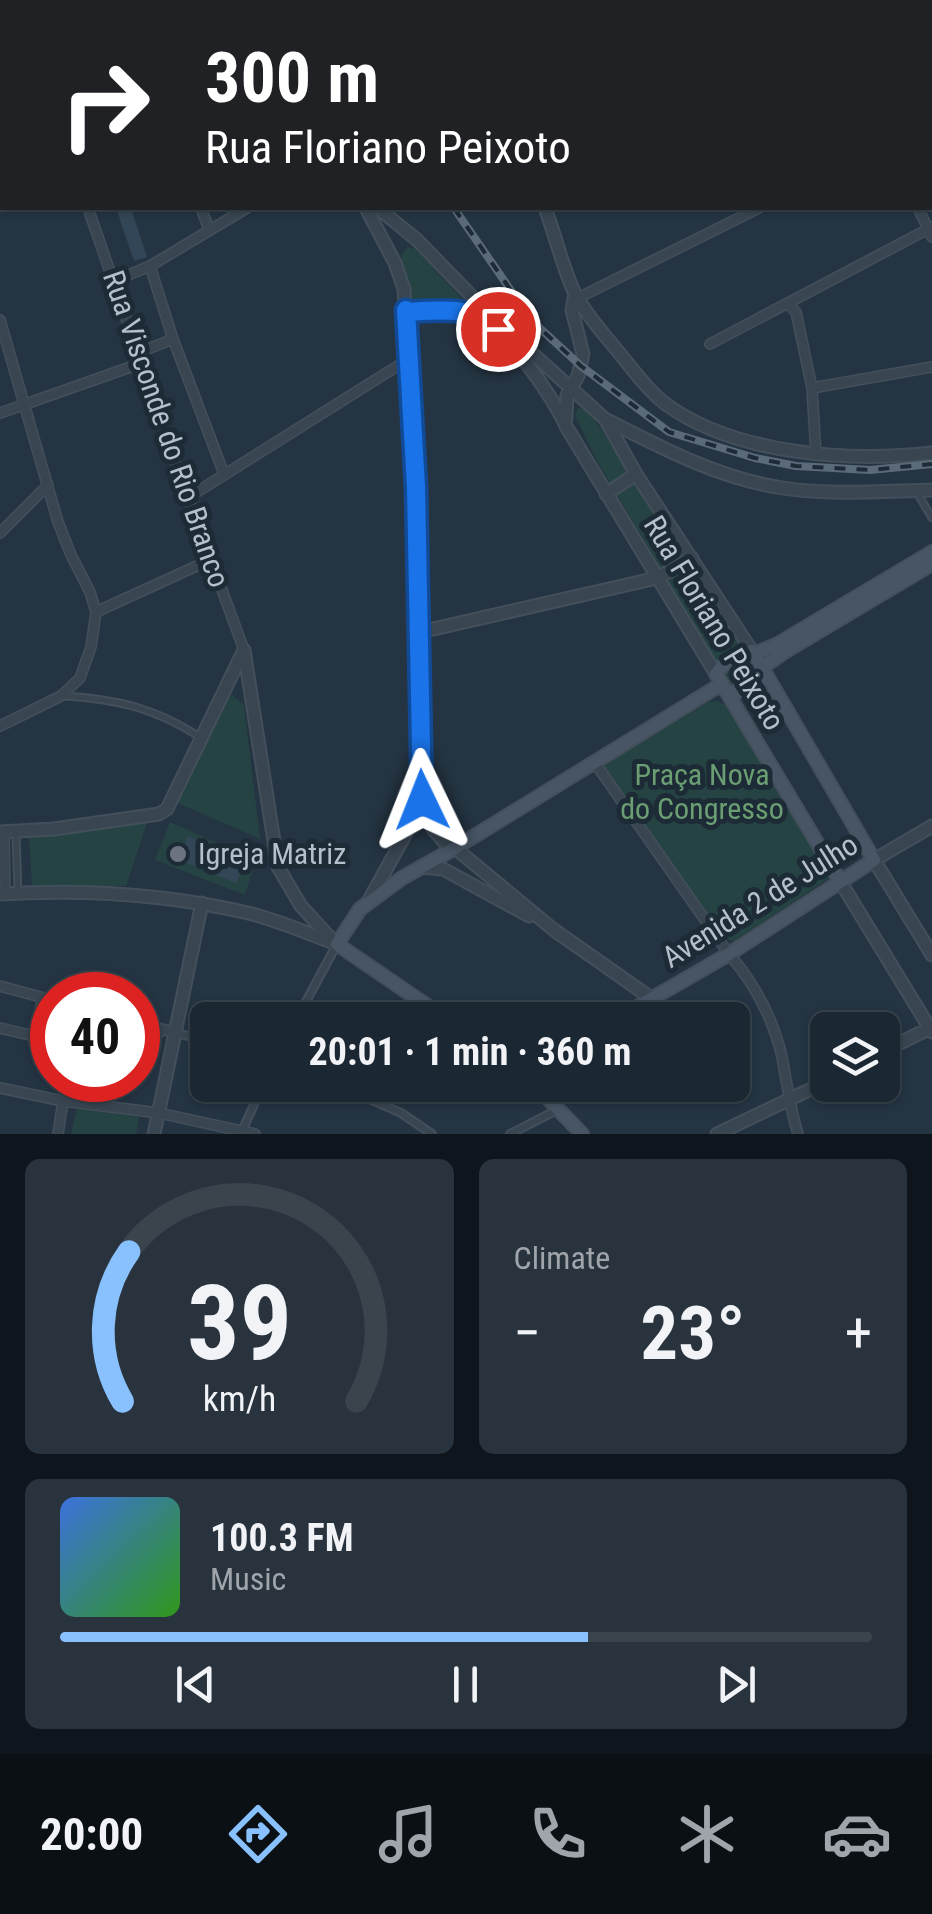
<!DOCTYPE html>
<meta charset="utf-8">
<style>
:root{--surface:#1b2732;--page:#28333e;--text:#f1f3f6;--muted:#a0a5ac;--line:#39444d;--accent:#89c1fe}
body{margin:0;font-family:"Roboto Condensed",sans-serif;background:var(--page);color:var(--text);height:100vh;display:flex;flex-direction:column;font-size:38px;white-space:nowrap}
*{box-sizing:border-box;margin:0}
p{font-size:32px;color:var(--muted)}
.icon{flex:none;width:55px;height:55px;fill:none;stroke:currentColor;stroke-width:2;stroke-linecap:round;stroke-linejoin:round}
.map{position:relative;height:1134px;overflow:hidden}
.sheet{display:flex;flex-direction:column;gap:25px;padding:25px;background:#0f151c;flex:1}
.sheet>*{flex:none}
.guide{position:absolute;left:0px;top:0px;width:932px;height:210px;box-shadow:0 2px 8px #0004,0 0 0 2px var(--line);background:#202124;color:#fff;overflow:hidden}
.controls{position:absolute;left:810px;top:1012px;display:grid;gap:20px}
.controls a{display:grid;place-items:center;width:90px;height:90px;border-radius:15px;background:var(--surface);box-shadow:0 2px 8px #0004,0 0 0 2px var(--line);font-size:50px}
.speed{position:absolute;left:30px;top:972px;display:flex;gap:20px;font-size:50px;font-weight:700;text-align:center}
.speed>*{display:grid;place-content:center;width:130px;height:130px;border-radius:50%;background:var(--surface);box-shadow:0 2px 8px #0004,0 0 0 2px var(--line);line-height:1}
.speed .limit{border:15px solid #d22;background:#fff;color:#111}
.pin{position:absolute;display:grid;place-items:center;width:85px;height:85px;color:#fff;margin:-42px;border:5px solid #fff;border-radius:50%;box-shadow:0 2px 10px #0007}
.me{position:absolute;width:110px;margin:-55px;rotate:358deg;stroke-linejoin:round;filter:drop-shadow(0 0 8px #0008)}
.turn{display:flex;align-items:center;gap:35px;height:210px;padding:0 40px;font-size:45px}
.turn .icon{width:130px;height:130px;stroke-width:2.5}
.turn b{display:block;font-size:70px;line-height:85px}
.big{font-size:75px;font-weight:700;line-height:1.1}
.sheet .widget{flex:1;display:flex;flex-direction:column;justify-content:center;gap:15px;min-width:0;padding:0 35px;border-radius:15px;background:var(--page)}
.sheet .dial{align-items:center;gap:0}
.dial svg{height:260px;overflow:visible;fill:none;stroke:var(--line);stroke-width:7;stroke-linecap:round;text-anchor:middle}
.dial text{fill:var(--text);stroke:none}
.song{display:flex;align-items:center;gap:30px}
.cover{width:120px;height:120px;border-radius:15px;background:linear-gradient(135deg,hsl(220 70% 55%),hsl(110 70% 35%))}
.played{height:10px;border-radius:5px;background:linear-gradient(90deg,var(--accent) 65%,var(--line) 65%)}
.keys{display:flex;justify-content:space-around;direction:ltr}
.heat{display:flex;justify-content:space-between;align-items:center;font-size:55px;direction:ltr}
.sheet .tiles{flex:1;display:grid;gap:25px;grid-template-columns:1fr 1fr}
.widget:last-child{grid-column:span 2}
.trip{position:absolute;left:190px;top:1002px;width:560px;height:100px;border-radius:15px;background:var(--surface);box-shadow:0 2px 8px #0004,0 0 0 2px var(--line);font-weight:700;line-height:100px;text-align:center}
.tab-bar{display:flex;height:160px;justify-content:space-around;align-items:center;background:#0b1014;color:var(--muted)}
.tab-bar .icon{width:70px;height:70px}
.tab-bar .on{color:var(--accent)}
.tab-bar b{font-size:45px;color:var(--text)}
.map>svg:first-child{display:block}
.green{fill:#264343}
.building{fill:#334657}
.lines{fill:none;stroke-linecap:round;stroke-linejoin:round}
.service-casing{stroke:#434f5b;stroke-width:9}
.pedestrian-casing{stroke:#434f5b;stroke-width:10}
.minor-casing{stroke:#434f5b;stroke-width:12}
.tertiary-casing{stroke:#434f5b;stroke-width:15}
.secondary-casing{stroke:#434f5b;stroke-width:16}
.service{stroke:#394652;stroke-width:5}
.pedestrian{stroke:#394652;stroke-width:6}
.minor{stroke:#394652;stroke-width:9}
.tertiary{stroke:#394652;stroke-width:11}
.secondary{stroke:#475565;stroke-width:12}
.rail-casing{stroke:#5b6a79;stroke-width:8}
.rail{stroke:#1d2b37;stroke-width:4;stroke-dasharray:11;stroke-linecap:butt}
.route-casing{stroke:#114b97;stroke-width:25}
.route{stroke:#1a73e8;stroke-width:18}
.worship-dot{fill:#6b7280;stroke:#1d2b37;stroke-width:4}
.labels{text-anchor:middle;stroke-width:10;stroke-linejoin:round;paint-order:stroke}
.street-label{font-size:30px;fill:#b6c0cc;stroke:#1d2b37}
.park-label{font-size:30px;fill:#6b9e72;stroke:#1d2b37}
.poi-label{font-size:30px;fill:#b6c0cc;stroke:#1d2b37;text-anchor:start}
</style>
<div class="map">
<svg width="932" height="1134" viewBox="0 0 932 1134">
<rect width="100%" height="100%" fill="#243442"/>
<path class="green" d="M407,247L415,249L467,304H407L401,256Z
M578,408L587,409L653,507L759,670L732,688L597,461L575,415Z
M232,695L244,705L260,839L173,801L224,697Z
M717,701L731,707L831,877L734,941L722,937L601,766L709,702Z
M148,820L126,886L32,885L29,836Z
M170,822L256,860L245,895L155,860Z
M77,1108L139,1117L136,1134H71Z"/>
<path class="building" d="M116,208H131L147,257L134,261Z
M188,836L246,859L236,883L179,860Z"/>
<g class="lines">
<g class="service-casing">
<path id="service" d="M918,494L932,518
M64,696C117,699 155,708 200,737
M16,835L18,893"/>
</g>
<g class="pedestrian-casing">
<path id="pedestrian" d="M296,1020L336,946
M176,1033L208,1041
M338,1085L401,1113L432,1134
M242,1131L263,1085
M510,1134L559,1109"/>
</g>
<g class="minor-casing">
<path id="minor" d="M9,0L10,2
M57,0L58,2
M246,0L247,2
M820,0L821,2
M0,188L2,187
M88,208L138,353L139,364L244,650
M201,208L209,229
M918,208L932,237
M150,266L173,339L224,474
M114,281L150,266L247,208
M578,298L759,208
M789,305L796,312L812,388L816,455
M0,320L58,522L71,555L90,592L96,612L91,647L80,678L61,696L0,726
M710,344L932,227
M138,353L173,339
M812,388L932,367
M0,413L139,364
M189,497L407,360
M0,533L48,485
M96,612L212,559
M595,763L729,954C755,984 773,1018 782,1057C787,1084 790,1108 798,1134
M4,832L5,893
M0,986L52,1000
M138,1022L176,1033
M0,1028L34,1036L52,1035
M138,1031L160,1032
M34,1036L43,998
M0,1088L63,1101L159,1113L255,1134
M58,1134L63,1101"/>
</g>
<g class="tertiary-casing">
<path id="tertiary" d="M424,0L425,2
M366,208L395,263L404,289L416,487L421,800L427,818L433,829L445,843L455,848L554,930L651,998
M378,208L417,240L491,316L605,419L636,474L752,651
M545,208C555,234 563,269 575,294C585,313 602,332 616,349C632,368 647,390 667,405C737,455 849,462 932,453
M406,309L409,312C436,311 471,305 492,324
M505,337C529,365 551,394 567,428L716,674
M566,419L567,395L578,376L583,354L572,310L575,294
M605,419C660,447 716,477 777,487C825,496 884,491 932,490
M606,494L636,474
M420,632L657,578L692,558
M244,650L278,867L301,906L335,943
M932,826L874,860L932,955
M0,832L54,829L159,814L167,809L244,650
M420,867L443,869L529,916
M840,881L932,1032
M0,894C83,889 167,894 248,913C278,920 308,934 337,944
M368,902L404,837L421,800
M882,1052L932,1027
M154,1134L202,903
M717,1134L828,1081"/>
</g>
<g class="secondary-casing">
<path id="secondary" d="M754,654L776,645L932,552
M762,668L784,652L932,564
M726,691C743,695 754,684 763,671
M448,1020L337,944L360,909L402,878L455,848L720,685
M615,1020L729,954L874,860L754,654L752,651C735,655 726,660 716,674L840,881
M535,1085L582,1134"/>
</g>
<use href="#service" class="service"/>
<use href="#pedestrian" class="pedestrian"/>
<use href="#minor" class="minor"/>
<use href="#tertiary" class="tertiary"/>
<use href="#secondary" class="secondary"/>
<g class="rail-casing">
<path id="rail" d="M331,0L333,2
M454,208L532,321L581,366L669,432L755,458L796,466L870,470L932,464"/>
</g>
<use href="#rail" class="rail"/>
</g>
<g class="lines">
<g class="route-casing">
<path id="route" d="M422,800L416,487L406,310L409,312C440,310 473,306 498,329"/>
</g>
<use href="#route" class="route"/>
</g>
<circle class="worship-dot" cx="178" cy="854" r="10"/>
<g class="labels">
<g class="street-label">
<text transform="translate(166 429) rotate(71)" y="10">Rua Visconde do Rio Branco</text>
<text transform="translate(714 623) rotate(59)" y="10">Rua Floriano Peixoto</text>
<text transform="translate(760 901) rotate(-32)" y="10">Avenida 2 de Julho</text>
</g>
<g class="park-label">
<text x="702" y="785">Praça Nova<tspan x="702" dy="34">do Congresso</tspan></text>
</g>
<g class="poi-label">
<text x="198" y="864">Igreja Matriz</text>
</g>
</g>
</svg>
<div class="controls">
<a><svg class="icon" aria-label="layers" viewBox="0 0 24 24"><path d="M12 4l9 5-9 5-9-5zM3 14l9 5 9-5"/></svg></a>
</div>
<div class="speed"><div class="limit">40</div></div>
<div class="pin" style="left:498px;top:329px;background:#d93025"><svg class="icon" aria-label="arrive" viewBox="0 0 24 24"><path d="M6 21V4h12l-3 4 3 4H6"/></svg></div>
<svg class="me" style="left:422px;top:800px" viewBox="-20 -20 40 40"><path d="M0-17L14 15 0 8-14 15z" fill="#1a73e8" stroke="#fff" stroke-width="4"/></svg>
<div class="trip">20:01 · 1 min · 360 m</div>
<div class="guide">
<div class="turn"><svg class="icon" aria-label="right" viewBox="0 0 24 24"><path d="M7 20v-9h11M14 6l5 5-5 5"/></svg><div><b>300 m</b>Rua Floriano Peixoto</div></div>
</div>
</div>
<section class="sheet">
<div class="tiles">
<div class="widget dial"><svg viewBox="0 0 100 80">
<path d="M14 69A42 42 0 1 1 86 69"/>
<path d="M14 69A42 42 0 0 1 16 23" stroke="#89c1fe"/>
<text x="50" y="56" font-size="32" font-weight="700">39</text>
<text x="50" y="72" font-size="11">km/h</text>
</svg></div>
<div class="widget"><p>Climate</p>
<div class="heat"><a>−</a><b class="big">23°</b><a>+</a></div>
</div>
<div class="widget">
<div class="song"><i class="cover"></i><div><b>100.3 FM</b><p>Music</p></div></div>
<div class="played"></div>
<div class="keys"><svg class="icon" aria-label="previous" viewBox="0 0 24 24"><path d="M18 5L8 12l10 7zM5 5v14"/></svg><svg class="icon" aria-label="pause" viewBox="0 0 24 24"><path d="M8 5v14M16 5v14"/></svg><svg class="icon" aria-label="next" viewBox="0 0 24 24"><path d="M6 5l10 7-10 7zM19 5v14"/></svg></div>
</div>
</div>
</section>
<nav class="tab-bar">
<b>20:00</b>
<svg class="icon on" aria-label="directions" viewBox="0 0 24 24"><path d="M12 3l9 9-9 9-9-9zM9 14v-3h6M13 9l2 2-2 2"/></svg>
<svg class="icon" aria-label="music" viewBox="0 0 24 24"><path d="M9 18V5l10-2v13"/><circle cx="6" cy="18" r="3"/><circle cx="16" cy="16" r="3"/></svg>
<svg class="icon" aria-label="phone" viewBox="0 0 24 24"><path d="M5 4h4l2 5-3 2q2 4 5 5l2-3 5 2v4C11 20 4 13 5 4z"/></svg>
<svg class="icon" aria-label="climate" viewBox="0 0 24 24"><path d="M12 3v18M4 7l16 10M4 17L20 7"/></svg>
<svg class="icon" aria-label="car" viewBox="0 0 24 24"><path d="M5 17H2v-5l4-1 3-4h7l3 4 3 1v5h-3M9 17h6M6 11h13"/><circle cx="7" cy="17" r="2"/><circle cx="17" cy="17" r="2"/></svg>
</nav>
